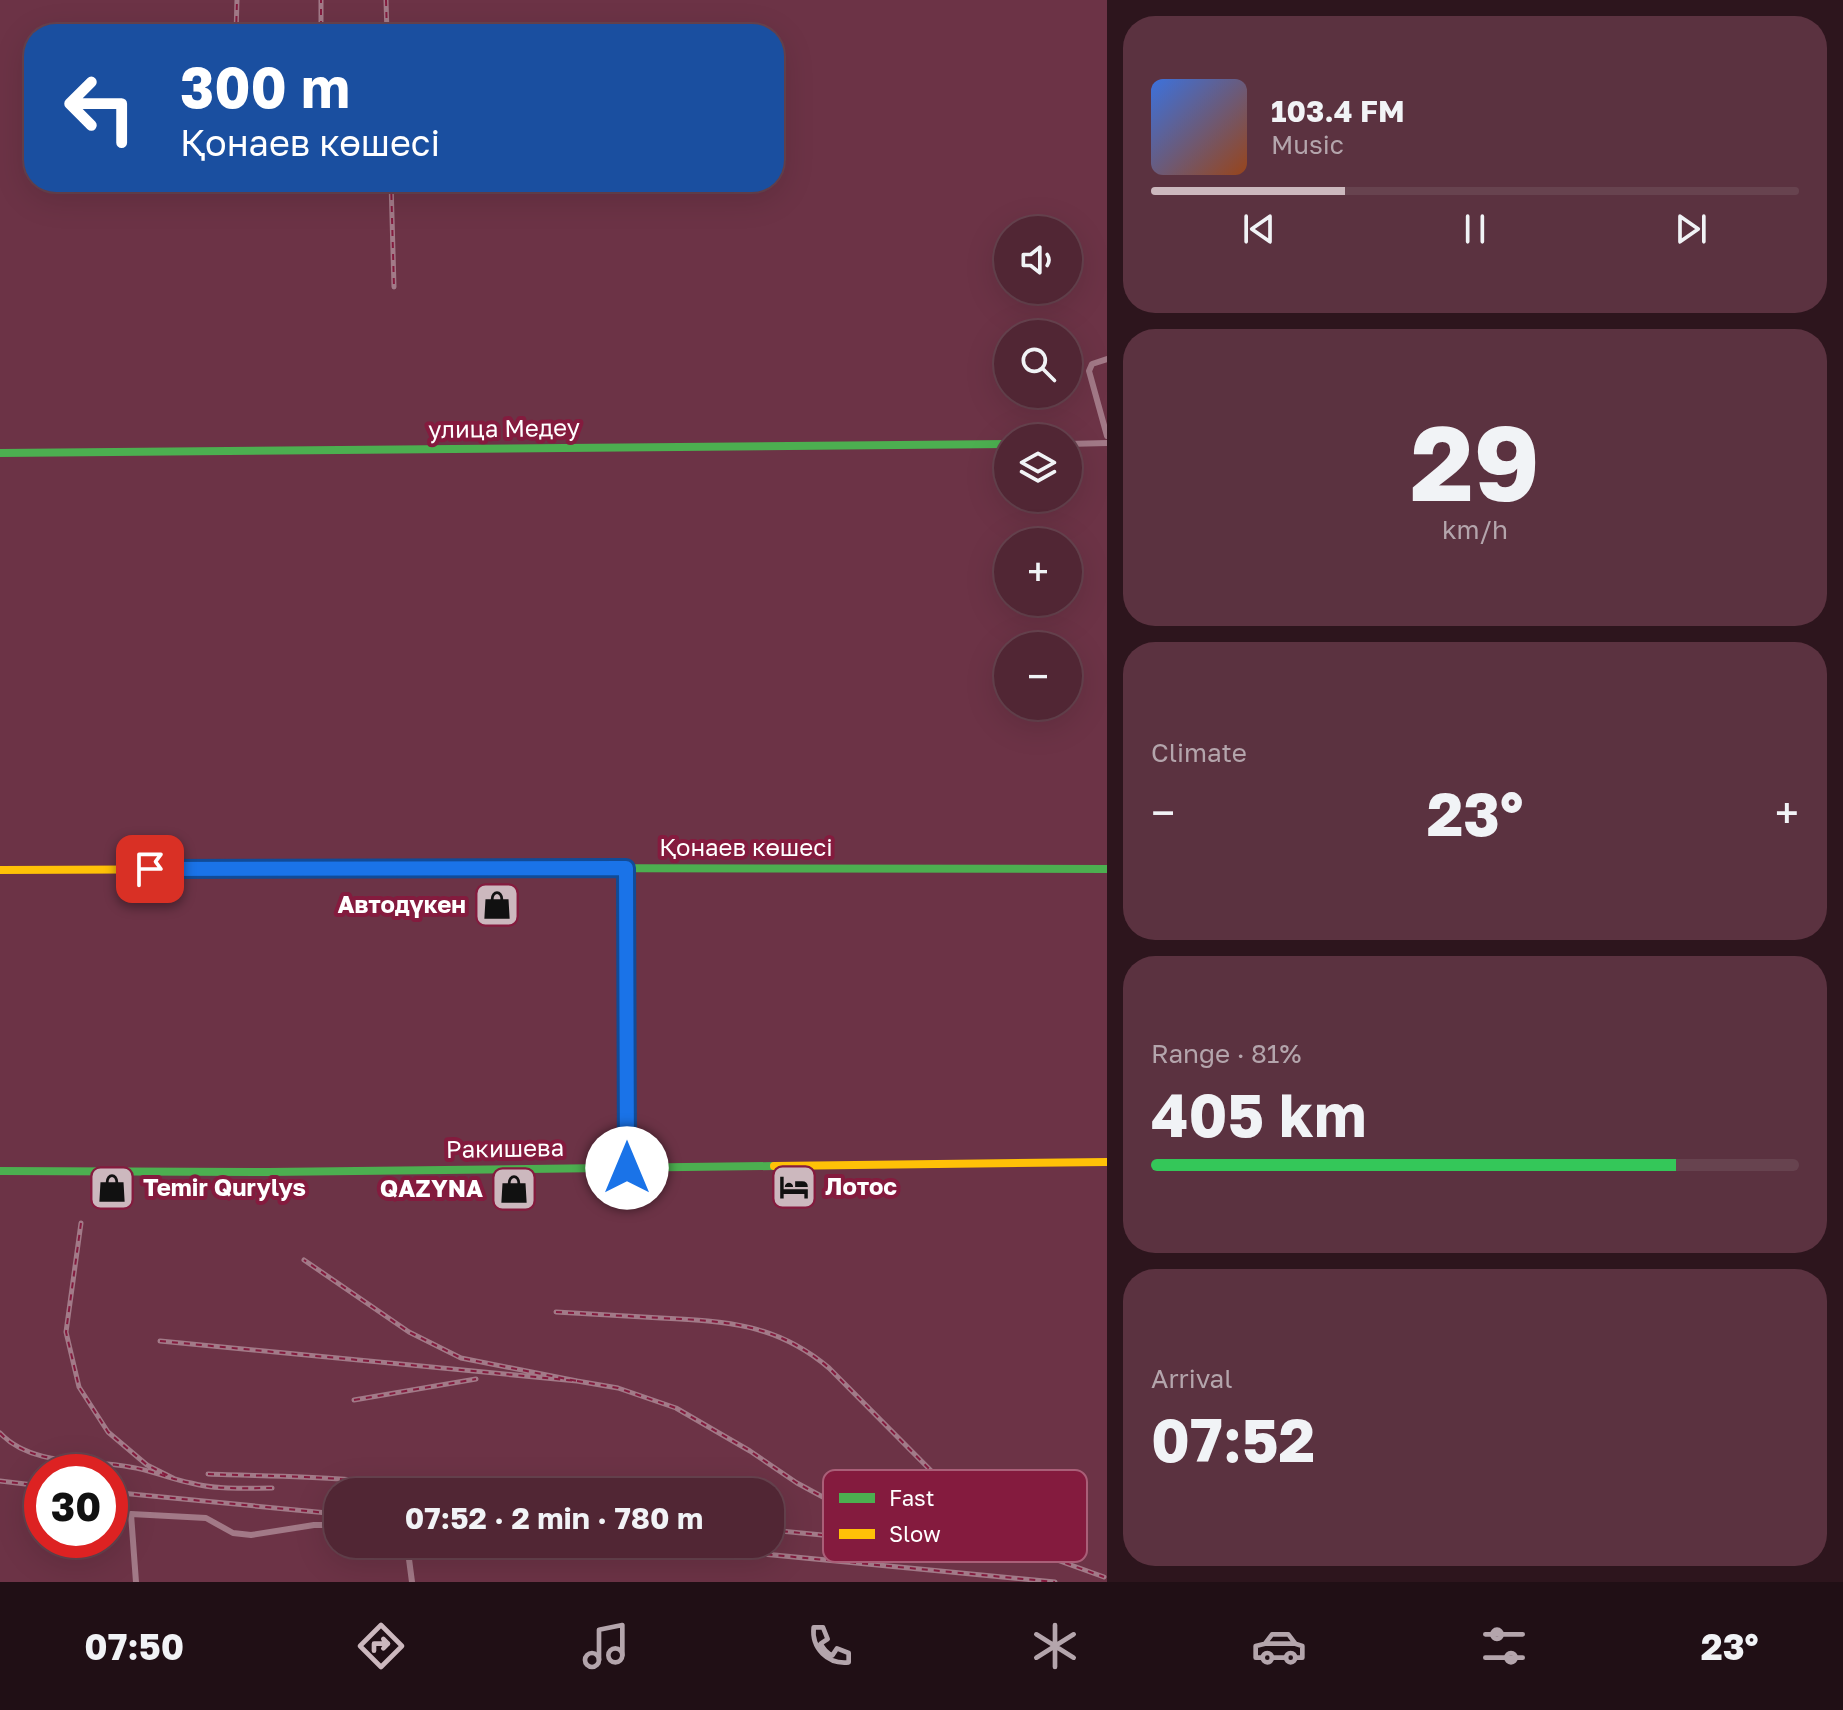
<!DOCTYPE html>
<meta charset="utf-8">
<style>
:root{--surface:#512634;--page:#5b3240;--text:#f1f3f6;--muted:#b4a5ac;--line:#67434f;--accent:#ccb8be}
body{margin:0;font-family:"Golos Text",sans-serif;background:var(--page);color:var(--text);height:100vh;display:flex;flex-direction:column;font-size:30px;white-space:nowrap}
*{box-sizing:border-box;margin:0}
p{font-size:26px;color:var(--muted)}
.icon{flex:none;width:44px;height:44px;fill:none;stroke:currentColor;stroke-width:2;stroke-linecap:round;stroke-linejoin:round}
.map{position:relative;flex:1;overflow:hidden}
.details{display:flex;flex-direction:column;gap:16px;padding:16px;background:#2d151d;width:736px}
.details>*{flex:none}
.banner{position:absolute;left:24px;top:24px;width:760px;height:168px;border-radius:32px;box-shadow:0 8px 32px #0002,0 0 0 2px var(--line);background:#1a4fa0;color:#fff;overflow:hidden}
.buttons{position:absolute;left:994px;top:216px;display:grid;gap:16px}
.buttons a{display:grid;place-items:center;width:88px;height:88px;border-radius:50%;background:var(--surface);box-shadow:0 8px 32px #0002,0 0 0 2px var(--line);font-size:40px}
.speed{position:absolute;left:24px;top:1454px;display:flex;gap:16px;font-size:40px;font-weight:700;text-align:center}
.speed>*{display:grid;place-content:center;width:104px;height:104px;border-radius:50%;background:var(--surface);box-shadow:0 8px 32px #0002,0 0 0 2px var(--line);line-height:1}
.speed .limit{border:12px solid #d22;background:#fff;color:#111}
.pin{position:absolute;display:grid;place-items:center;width:68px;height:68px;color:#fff;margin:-34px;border-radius:16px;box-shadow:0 4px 12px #0006}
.me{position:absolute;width:88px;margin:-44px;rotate:0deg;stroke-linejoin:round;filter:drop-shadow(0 0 6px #0008)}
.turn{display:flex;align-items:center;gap:28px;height:168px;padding:0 24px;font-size:36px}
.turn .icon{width:104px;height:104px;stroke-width:2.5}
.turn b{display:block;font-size:56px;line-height:68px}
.big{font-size:60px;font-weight:700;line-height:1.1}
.details .widget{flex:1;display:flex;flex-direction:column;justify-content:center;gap:12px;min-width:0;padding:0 28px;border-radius:32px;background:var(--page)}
.details .dial{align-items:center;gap:0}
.dial b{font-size:104px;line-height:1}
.song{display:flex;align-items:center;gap:24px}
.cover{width:96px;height:96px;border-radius:12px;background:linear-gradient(135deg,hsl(220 70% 55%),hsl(20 70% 35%))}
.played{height:8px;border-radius:4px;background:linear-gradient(90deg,var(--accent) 30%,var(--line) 30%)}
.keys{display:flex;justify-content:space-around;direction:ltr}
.heat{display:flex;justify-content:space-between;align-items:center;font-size:44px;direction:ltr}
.charge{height:12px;border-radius:6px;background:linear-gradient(90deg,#34c759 81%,var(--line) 0)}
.trip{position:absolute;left:324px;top:1478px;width:460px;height:80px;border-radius:32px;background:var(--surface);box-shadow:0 8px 32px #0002,0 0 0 2px var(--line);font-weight:700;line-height:80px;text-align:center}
.tabs{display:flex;height:128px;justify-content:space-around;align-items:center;background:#200f15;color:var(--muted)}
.tabs .icon{width:56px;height:56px}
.tabs .active{color:var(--accent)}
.tabs b{font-size:36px;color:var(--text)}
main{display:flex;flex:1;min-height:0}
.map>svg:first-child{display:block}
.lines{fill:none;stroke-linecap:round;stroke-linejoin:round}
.street{stroke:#a27987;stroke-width:6}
.fast{stroke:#4caf50;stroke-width:8}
.slow{stroke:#ffc107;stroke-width:8}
.rail-casing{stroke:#a27a88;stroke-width:5}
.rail{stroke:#841b3e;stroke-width:2;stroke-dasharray:6;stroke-linecap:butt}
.route-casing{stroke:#114b97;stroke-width:20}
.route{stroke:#1a73e8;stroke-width:14}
.labels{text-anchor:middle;stroke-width:8;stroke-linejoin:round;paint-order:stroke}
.street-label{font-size:24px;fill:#fff;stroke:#841b3e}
.poi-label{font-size:24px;font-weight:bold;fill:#fff;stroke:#841b3e;text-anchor:end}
.key{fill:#841b3e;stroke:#a95f78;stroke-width:2}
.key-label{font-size:22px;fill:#fff}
</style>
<main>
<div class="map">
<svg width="1107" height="1582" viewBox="0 0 1107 1582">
<rect width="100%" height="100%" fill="#6c3346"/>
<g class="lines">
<path class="street" d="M1107,359L1092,364L1089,371L1107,436
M1068,444L1107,443
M626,868L627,1168
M407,1544L412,1582
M136,1582L131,1514L206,1518L233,1533L251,1535L314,1525H338"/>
<path class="fast" d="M0,453L1008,444
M512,868L1107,869
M0,1171L268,1172L774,1166"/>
<path class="slow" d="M0,870L512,868
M774,1166L1107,1162"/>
<g class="rail-casing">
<path id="rail" d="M386,0L387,34
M321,27V0
M236,34L237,0
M391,182L394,287
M81,1223L66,1332L79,1387L108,1432L147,1465L173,1478
M556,1312C591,1314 626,1316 661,1318C727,1321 777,1324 829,1368L977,1517L1002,1537L1017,1543
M160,1341L577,1381L461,1358L409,1332L304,1260
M577,1381L618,1388L676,1408L750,1451L797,1483L845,1509L881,1523L932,1538L1035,1552L1104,1577
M354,1400L476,1379
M0,1433C32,1467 88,1459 130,1467C151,1470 170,1479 191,1483C217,1490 245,1488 272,1488
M208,1474C283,1477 359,1475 432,1492
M0,1481L42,1486
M110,1492L338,1514
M770,1530L926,1545
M659,1544L1055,1582"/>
</g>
<use href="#rail" class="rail"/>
</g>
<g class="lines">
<g class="route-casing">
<path id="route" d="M150,869L626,868L627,1168"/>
</g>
<use href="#route" class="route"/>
</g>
<defs>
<g id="shop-square" transform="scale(2.3)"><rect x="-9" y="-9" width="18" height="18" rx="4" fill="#ccb8be" stroke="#841b3e"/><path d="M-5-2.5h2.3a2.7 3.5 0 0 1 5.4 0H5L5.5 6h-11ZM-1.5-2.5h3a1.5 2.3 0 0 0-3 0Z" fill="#111"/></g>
<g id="hotel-square" transform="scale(2.3)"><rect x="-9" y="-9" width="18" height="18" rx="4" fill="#ccb8be" stroke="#841b3e"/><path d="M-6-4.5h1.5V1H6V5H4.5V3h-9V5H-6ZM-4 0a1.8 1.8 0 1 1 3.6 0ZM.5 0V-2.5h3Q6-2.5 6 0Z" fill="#111"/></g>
</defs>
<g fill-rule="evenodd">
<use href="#shop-square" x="497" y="905"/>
<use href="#hotel-square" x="794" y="1187"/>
<use href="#shop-square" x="112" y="1188"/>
<use href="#shop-square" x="514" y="1189"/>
</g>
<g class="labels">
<g class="street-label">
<text transform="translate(504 429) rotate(-1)" y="8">улица Медеу</text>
<text x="746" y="856">Қонаев көшесі</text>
<text transform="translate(505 1149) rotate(-1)" y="8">Ракишева</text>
</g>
<g class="poi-label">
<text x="466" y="913">Автодүкен</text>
<text x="825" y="1195" text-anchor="start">Лотос</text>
<text x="143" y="1196" text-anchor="start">Temir Qurylys</text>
<text x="483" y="1197">QAZYNA</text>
</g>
</g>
<rect x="823" y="1470" width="264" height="92" rx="12" class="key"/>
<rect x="839" y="1493" width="36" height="10" fill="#4caf50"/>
<rect x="839" y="1529" width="36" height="10" fill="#ffc107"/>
<g class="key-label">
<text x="889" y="1506">Fast</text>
<text x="889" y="1542">Slow</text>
</g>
</svg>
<div class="buttons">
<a><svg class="icon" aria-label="sound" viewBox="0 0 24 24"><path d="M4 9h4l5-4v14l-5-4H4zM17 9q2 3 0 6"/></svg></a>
<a><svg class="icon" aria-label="search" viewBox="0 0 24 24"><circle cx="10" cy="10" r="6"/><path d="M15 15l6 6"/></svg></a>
<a><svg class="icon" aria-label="layers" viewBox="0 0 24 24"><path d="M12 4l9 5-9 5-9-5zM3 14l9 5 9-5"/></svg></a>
<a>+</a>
<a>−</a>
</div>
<div class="speed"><div class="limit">30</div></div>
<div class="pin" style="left:150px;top:869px;background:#d93025"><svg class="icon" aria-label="arrive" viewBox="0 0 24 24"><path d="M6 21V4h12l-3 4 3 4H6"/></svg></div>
<svg class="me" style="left:627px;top:1168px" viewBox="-20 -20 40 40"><circle r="19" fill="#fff"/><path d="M0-13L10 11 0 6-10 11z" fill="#1a73e8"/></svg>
<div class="trip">07:52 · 2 min · 780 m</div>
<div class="banner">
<div class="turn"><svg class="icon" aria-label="left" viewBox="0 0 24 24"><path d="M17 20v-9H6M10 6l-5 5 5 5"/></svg><div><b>300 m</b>Қонаев көшесі</div></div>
</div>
</div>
<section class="details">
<div class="widget">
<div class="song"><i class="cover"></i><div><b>103.4 FM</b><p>Music</p></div></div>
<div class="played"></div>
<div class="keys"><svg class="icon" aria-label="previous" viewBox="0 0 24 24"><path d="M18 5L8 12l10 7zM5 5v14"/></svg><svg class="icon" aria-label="pause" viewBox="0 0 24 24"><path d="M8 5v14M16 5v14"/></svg><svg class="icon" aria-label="next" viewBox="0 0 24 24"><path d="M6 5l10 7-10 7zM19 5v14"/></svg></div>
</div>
<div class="widget dial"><b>29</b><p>km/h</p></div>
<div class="widget"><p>Climate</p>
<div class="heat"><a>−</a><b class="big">23°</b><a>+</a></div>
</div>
<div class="widget"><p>Range · 81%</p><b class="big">405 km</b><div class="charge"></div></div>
<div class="widget"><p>Arrival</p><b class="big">07:52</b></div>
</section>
</main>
<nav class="tabs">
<b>07:50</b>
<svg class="icon active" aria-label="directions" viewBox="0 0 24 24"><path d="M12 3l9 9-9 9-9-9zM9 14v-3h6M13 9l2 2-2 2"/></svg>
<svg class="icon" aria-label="music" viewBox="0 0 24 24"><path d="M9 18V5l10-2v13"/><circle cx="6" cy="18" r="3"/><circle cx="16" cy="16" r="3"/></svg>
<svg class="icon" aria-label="phone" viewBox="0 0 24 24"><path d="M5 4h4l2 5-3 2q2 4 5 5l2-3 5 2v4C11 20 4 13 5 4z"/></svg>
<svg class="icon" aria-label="climate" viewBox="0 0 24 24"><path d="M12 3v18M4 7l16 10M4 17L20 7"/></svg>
<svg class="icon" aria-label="car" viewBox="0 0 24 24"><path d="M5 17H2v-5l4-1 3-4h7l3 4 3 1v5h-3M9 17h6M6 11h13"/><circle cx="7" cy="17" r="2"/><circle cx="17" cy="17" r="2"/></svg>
<svg class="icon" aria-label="filters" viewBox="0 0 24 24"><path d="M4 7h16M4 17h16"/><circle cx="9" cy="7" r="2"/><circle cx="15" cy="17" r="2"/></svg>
<b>23°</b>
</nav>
